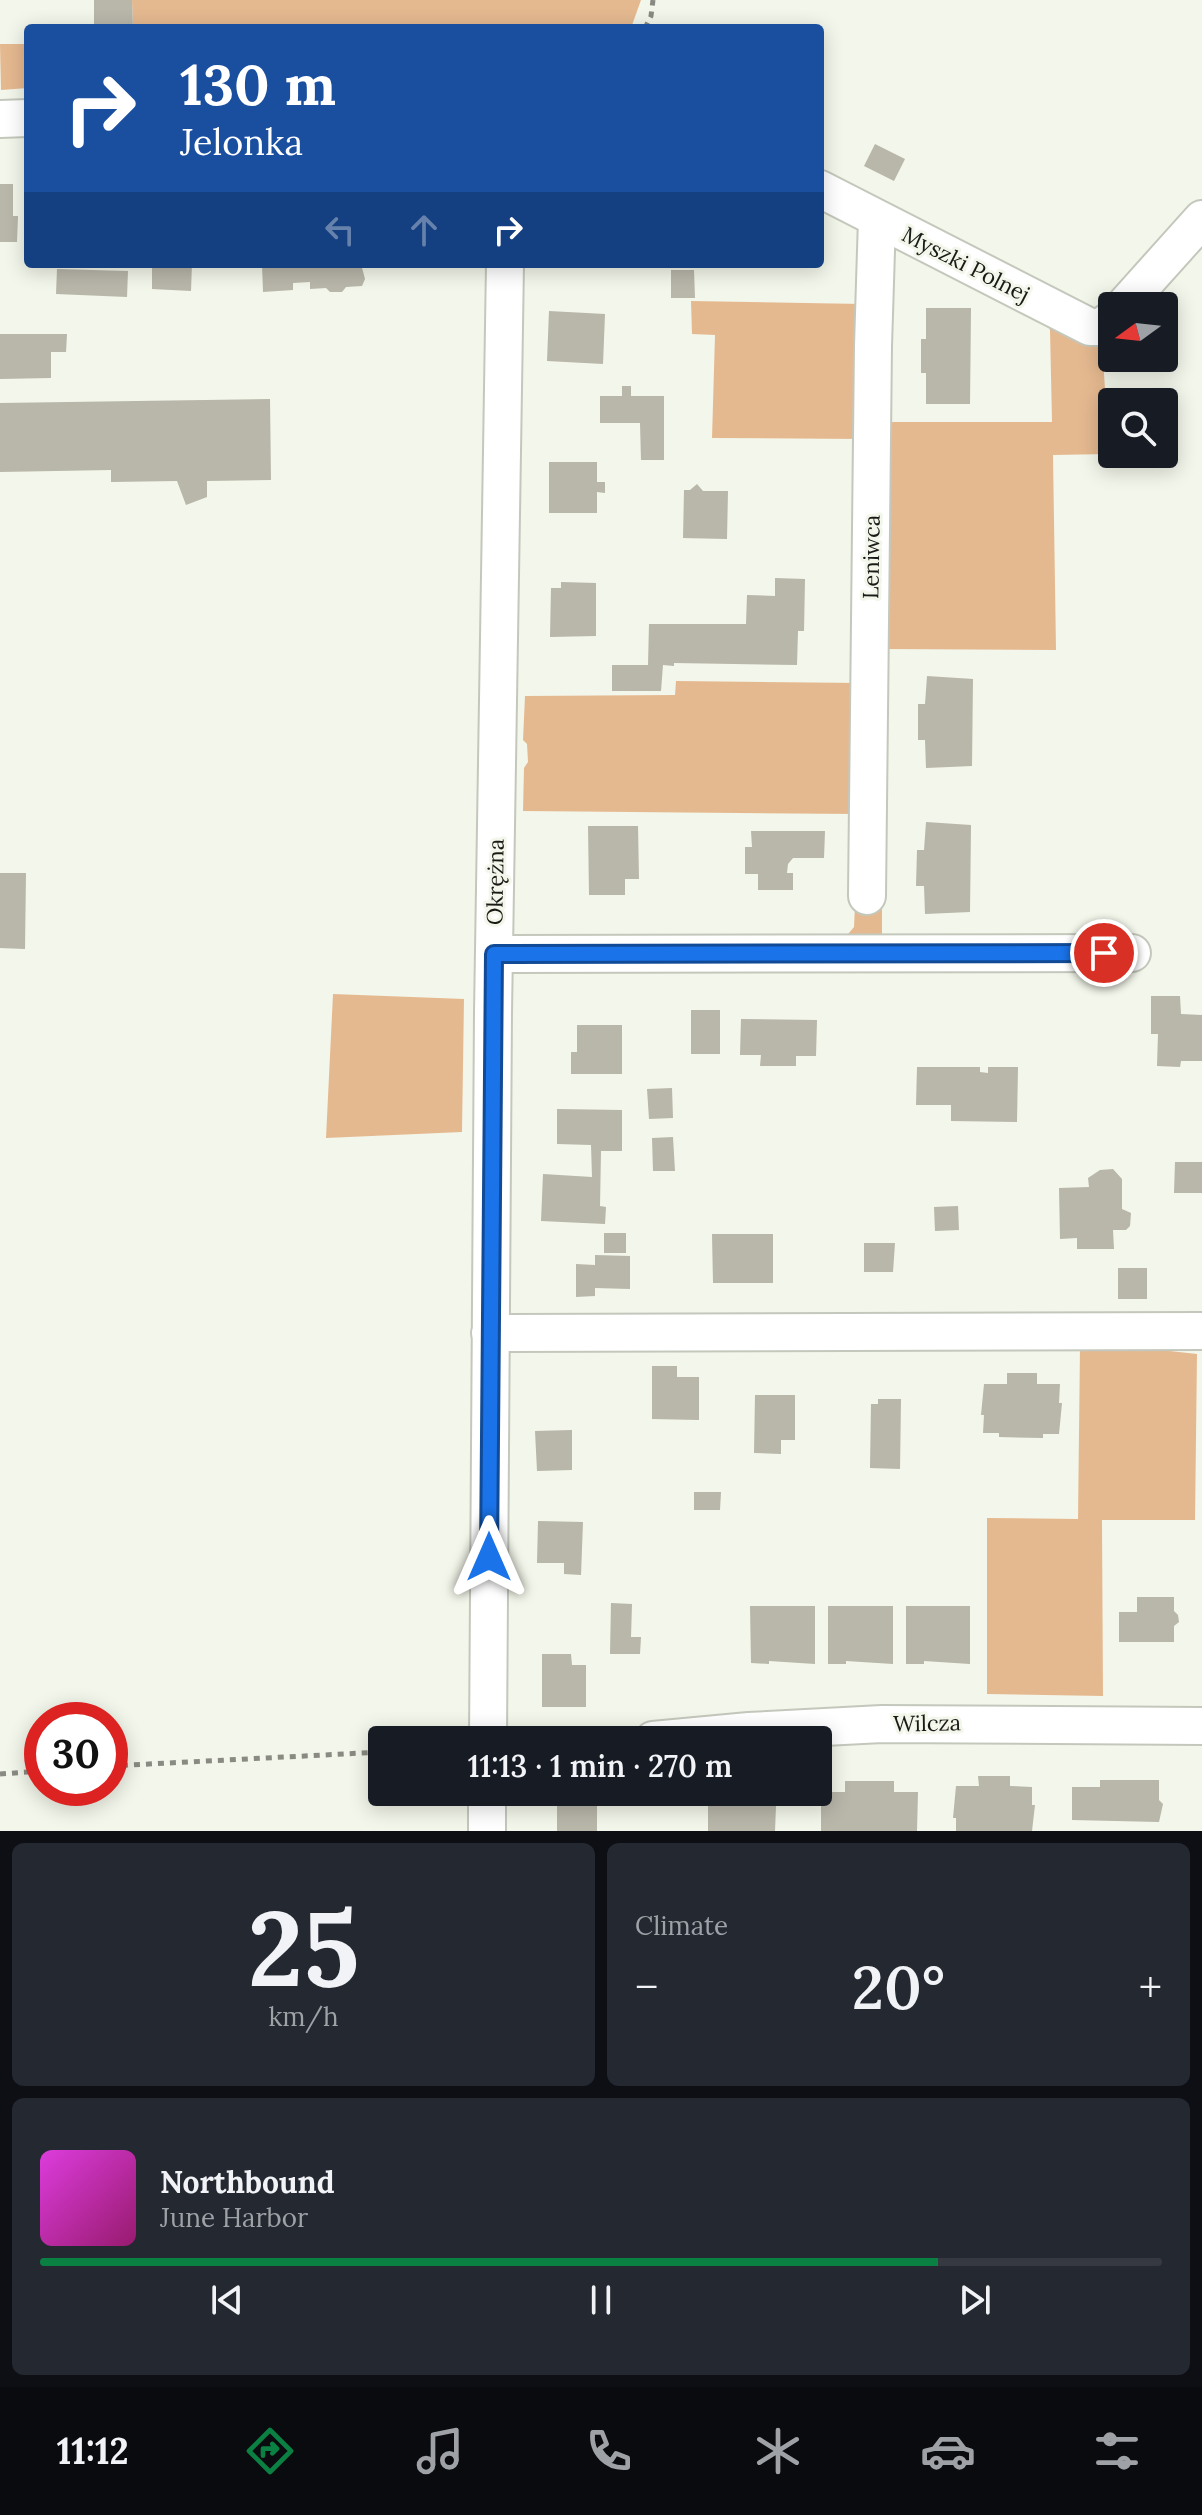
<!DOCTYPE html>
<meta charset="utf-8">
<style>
:root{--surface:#171b24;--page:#242831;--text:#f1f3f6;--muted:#9ea1a6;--line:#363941;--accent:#0b8043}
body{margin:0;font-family:Lora,serif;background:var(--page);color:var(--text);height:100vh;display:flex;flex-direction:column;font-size:30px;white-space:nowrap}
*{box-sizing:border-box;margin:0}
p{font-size:26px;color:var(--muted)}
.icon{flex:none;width:44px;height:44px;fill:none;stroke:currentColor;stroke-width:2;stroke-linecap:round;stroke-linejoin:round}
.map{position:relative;height:1831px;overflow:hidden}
.drawer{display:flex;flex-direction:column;gap:12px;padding:12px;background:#0d0f14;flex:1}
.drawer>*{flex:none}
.hud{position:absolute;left:24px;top:24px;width:800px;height:244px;border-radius:8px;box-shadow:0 4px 20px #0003;background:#1a4fa0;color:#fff;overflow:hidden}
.needle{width:52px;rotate:255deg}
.buttons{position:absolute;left:1098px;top:292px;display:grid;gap:16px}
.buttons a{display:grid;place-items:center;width:80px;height:80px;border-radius:8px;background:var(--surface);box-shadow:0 4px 20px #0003;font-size:40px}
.speed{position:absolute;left:24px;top:1702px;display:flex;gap:16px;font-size:40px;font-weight:700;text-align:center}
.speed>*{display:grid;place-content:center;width:104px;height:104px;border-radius:50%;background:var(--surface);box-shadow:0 4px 20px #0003;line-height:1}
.speed .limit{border:12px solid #d22;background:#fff;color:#111}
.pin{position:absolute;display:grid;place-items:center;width:68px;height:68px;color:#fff;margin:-34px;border:4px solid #fff;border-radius:50%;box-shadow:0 2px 8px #0007}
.me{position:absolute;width:88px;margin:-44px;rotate:0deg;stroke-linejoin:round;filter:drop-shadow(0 0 6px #0008)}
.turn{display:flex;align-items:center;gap:28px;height:168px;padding:0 24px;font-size:36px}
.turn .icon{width:104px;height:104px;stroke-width:2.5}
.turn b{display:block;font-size:56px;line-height:68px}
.lanes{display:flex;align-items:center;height:76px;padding:0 24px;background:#0003;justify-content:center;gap:40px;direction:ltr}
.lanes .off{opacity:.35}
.big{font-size:60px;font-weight:600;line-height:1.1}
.drawer .card{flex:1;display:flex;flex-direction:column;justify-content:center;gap:12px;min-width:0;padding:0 28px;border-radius:12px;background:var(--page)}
.drawer .dial{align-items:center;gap:0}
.dial b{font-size:104px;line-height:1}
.song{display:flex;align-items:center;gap:24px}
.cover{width:96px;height:96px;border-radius:12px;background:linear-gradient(135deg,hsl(300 70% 55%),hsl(320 70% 35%))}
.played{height:8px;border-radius:4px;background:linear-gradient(90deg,var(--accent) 80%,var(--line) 80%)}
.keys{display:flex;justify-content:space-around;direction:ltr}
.heat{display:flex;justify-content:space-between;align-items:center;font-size:44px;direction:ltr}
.drawer .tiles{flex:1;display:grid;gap:12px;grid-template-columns:1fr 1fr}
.card:last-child{grid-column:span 2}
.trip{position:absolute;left:368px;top:1726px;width:464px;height:80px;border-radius:8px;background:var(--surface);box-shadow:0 4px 20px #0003;font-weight:600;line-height:80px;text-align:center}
.menu{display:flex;height:128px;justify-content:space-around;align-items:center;background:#090b0e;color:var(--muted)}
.menu .icon{width:56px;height:56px}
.menu .active{color:var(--accent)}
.menu b{font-size:36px;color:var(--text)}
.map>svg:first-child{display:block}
.green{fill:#e5b990}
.building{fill:#b9b6aa}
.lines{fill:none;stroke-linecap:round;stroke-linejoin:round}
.street-casing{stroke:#c4c8bc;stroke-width:40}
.path{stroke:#898b83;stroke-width:5;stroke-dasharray:6 6;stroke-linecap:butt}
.street{stroke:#fff;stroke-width:36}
.route-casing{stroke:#114b97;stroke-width:20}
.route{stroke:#1a73e8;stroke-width:14}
.labels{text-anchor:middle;stroke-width:6;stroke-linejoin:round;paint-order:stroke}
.street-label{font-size:22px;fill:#191a16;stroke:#f3f6ea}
</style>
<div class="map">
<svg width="1202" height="1831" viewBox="0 0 1202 1831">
<rect width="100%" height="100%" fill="#f3f6ea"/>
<path class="green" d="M132,0H641L631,28H133Z
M0,44H28V88L1,90Z
M691,301L863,304L862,439L712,438L715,335L692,334Z
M1040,311L1102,341L1109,454L1053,455L1056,650L885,649L888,422H1052L1050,330Z
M676,681L860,683L857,814L523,811L524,768L528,762L527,744L523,740L525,696L675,695Z
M882,904V940H843L854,927L855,905Z
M333,994L464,999L462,1132L326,1138Z
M1115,1345L1197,1354L1195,1520H1102L1103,1696L987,1694V1518L1078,1519L1080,1346Z"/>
<path class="building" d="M94,0H132L133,28H94Z
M875,144L905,159L894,181L864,166Z
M0,184H13V216H18L17,242H0Z
M152,264H192L191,291L152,289Z
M262,264H361L365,279L362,286L346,287L342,292H330L326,288L310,289V282L293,283V290L263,292Z
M57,269L128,271L127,297L56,294Z
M671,270H694L695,298H671Z
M926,308H971L970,404H926V373H921V339H926Z
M549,311L605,314L603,364L547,361Z
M0,334H67L66,352H51V378L0,379Z
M622,386H631V396H664V460H641L640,423H600V396H622Z
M270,399L271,480L207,481V497L186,505L177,481L111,482V470L0,472V403Z
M549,462H597V482H605V493L597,492V513H549Z
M697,484L703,491H728L727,539L683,538L684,490H690Z
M775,578L805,579L804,631H798L797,665L674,663V666L663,665L661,691H612V665H648L649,624H746L747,595L775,596Z
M561,582L596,583V636L550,637L551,588H561Z
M927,676L973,679L972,766L926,768L925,740H918V704H925Z
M926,822L971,825L970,912L925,914L924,886H916L917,850H924Z
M588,826H638L639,879H625V895H589Z
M751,831H825L824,858H793L788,864L787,873H793V890H758V874H745V847H752Z
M0,873H26L25,949L0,948Z
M1151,996H1180L1181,1014L1202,1015V1061H1181L1180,1067L1157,1066L1158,1034H1151Z
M691,1010H720V1054H691Z
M741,1019L817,1020L816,1056H796V1066H760L761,1055H740Z
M577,1025H622V1074H571V1052H577Z
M917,1067H980V1072L988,1073V1067H1018L1017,1122L951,1121V1105H916Z
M672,1088L673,1118L649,1119L647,1089Z
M557,1109L622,1110V1151H601L600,1206L606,1207L605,1224L541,1221L543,1174L592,1177L591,1145L557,1144Z
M673,1137L675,1171H653L652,1138Z
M1175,1162H1202V1193H1174Z
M1113,1169L1122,1179V1209L1131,1213L1130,1226L1126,1230H1113L1114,1249H1077V1238L1060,1239L1059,1188L1089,1187L1088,1178L1100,1170Z
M958,1206L959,1230L935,1231L934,1207Z
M604,1233H626V1253H604Z
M712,1234H773V1283H713Z
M864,1243H895L893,1272H864Z
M595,1255L630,1256V1289L595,1288V1296L576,1297V1264L595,1265Z
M1118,1268H1147V1299H1118Z
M652,1366H677V1377H699V1420L652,1419Z
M1007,1373H1037V1384H1060L1059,1403H1062L1059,1434H1043V1438L999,1437V1433H983L984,1415H981L984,1384H1007Z
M755,1395H795V1440H781V1454L754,1453Z
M878,1399H901L900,1469L870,1468L871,1404H878Z
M572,1430V1470L537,1471L535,1431Z
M694,1492H721L720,1510H694Z
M538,1521L583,1522L581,1575L564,1574V1563H537Z
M1137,1597H1174V1611L1178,1615L1179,1622L1174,1626V1642H1119V1612H1137Z
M611,1603L632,1604L631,1637H641L640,1654H610Z
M750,1606H815V1664L769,1661V1664L751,1663Z
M828,1606H893V1664L846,1661V1664H828Z
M906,1606H970V1664L924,1661V1664H906Z
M542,1654H571L572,1665H586V1707H542Z
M978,1776H1010V1786L1032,1787V1805H1035L1032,1831H956V1818H953L956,1786H979Z
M1100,1780H1159V1800L1163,1804L1159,1822L1072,1820V1787H1100Z
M845,1781H894V1792H918L917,1831H821V1792H845Z
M726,1792H758V1806H776L775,1831H708V1806H726Z
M574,1802L597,1804V1831H557V1805H570Z"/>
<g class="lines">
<g class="street-casing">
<path id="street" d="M0,119L28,118
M820,189L1090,327H1101L1112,319
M1124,306L1202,219
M867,896L873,346L877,219
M494,954L1132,953
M490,1333L1202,1331
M488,1740L493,1013L505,264
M653,1740L749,1731L882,1724L1202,1726
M487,1831V1792"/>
</g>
<path class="path" d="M645,28L651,16L653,0
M110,1766L382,1752
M0,1774L42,1771"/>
<use href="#street" class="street"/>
</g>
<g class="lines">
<g class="route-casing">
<path id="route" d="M489,1557L494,954L1104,953"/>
</g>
<use href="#route" class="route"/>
</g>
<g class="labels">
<g class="street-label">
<text transform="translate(966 264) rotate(27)" y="8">Myszki Polnej</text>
<text transform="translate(871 557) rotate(-89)" y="8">Leniwca</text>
<text transform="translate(495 882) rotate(-89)" y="8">Okrężna</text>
<text transform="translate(927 1723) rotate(-1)" y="8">Wilcza</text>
</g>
</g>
</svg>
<div class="buttons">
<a><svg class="needle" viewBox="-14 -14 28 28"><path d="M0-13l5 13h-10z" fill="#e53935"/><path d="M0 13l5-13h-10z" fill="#9ea1a6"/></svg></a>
<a><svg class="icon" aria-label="search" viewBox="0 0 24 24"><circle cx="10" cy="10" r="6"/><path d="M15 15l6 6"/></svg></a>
</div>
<div class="speed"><div class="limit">30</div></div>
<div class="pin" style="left:1104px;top:953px;background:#d93025"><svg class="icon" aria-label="arrive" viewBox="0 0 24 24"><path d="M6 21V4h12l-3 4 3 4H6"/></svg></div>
<svg class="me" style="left:489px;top:1557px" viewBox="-20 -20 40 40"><path d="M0-17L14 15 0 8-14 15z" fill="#1a73e8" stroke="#fff" stroke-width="4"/></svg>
<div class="trip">11:13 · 1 min · 270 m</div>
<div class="hud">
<div class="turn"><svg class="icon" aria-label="right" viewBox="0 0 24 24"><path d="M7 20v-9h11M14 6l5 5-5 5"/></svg><div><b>130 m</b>Jelonka</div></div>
<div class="lanes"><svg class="icon off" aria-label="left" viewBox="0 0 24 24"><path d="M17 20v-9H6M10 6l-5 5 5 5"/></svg><svg class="icon off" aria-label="ahead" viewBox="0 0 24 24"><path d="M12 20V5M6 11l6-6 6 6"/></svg><svg class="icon" aria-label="right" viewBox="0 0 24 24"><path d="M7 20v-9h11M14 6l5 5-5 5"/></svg></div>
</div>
</div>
<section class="drawer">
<div class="tiles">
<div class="card dial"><b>25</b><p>km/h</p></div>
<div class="card"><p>Climate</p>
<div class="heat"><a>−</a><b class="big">20°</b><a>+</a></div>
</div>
<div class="card">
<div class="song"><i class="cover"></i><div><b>Northbound</b><p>June Harbor</p></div></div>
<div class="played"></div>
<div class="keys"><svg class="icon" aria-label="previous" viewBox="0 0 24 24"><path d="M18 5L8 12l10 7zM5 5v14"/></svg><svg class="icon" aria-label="pause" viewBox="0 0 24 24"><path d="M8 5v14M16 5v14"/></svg><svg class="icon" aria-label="next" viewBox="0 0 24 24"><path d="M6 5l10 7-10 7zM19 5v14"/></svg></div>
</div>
</div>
</section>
<nav class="menu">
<b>11:12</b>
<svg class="icon active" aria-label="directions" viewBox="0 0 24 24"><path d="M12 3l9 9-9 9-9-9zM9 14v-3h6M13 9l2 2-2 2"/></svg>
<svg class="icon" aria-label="music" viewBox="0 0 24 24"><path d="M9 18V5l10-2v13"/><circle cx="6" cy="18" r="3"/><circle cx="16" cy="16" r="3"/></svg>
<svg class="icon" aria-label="phone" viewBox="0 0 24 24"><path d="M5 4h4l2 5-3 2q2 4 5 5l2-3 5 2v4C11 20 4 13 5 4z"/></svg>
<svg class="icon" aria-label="climate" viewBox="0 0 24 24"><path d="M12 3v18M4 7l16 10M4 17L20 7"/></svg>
<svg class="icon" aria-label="car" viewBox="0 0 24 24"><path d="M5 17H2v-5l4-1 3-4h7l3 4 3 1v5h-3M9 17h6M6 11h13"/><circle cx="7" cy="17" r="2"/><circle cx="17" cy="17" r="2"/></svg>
<svg class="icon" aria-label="filters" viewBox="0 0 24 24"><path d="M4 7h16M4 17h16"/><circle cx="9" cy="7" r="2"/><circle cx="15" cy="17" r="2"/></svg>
</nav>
